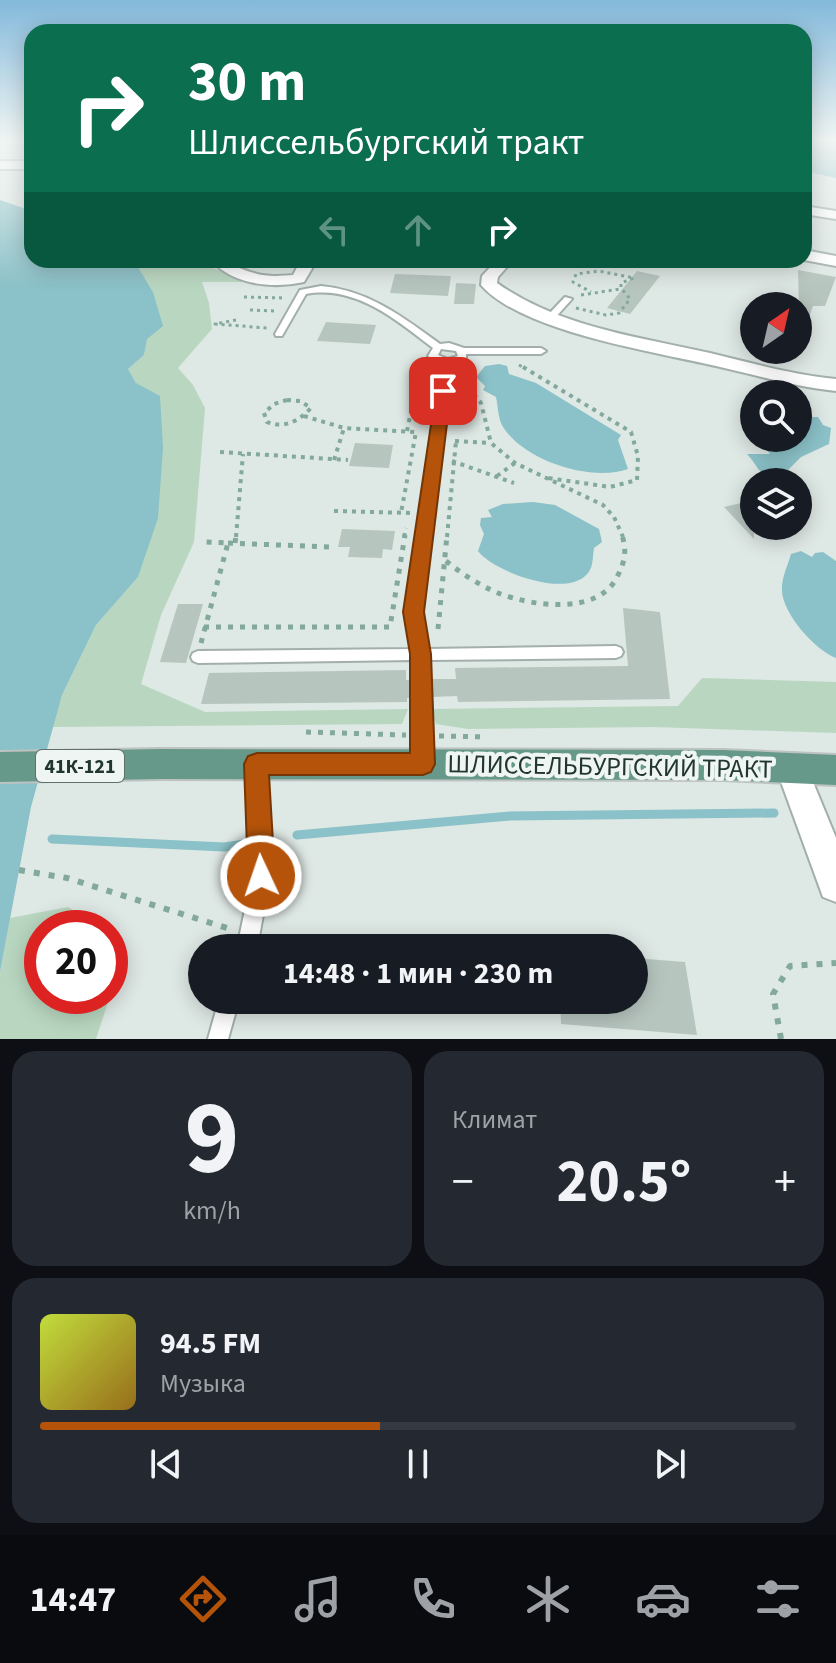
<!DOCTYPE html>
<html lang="ru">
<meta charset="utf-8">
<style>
:root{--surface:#171b24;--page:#242831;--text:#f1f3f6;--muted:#9ea1a6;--line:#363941;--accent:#b45309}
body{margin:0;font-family:"Source Sans 3",sans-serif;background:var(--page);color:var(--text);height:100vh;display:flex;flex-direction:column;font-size:30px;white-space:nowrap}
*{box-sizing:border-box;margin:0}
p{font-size:26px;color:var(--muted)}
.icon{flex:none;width:44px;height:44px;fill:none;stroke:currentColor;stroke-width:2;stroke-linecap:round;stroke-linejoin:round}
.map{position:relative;height:1039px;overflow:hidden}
.drawer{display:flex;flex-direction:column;gap:12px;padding:12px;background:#0d0f14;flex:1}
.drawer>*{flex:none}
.top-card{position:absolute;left:24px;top:24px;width:788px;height:244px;border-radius:24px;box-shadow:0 4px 20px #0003;background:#0b6e4f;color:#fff;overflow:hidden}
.needle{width:52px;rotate:34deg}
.fabs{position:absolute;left:740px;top:292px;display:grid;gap:16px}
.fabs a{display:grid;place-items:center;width:72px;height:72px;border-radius:50%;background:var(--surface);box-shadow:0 4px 20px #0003;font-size:40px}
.speed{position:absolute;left:24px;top:910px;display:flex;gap:16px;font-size:40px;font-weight:700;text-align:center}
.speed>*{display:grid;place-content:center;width:104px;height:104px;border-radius:50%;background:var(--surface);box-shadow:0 4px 20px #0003;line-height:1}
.speed .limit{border:12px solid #d22;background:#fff;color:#111}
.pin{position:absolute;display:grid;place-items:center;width:68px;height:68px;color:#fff;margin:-34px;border-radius:16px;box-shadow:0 4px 12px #0006}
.me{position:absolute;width:88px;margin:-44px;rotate:357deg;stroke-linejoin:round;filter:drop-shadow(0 0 6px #0008)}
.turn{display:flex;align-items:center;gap:28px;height:168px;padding:0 32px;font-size:36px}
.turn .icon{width:104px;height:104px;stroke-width:2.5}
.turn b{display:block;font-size:56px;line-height:68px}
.lanes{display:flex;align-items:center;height:76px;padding:0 32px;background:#0003;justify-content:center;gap:40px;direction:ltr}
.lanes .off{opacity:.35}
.big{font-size:60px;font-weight:700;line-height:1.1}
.drawer .widget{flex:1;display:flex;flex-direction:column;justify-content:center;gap:12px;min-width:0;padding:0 28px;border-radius:24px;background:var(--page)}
.drawer .dial{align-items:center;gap:0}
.dial b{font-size:104px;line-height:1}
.song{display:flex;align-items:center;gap:24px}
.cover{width:96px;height:96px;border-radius:12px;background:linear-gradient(135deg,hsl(70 70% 55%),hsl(40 70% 35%))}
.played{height:8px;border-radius:4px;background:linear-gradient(90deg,var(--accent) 45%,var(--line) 45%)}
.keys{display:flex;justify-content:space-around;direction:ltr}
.heat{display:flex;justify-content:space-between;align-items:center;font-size:44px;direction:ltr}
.drawer .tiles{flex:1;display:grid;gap:12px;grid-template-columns:1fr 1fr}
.widget:last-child{grid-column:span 2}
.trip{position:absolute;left:188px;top:934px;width:460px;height:80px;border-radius:40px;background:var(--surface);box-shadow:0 4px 20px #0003;font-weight:700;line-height:80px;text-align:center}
.menu{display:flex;height:128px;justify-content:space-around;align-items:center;background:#090b0e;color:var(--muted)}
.menu .icon{width:56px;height:56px}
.menu .selected{color:var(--accent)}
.menu b{font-size:36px;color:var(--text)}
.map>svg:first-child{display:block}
.green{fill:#b9d7c0}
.water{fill:#8bc1c8}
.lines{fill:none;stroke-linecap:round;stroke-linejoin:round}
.stream{stroke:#8bc1c8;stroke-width:9}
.building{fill:#b7c5bf}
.lane-casing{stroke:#a2afaa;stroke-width:4}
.street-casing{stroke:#a2afaa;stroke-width:4}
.primary-casing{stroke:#bdc3c1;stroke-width:4}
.path-far3{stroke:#82a99b;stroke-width:3;stroke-dasharray:3 4;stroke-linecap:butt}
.path-far2{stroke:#82a99b;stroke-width:4;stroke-dasharray:4 5;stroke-linecap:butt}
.path-far1{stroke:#82a99b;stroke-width:5;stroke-dasharray:5 7;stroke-linecap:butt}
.path{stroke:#82a99b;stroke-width:6;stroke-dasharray:6 9;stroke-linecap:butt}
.lane{fill:#fff;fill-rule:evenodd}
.street{fill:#fff;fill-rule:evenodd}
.primary{fill:#67998b;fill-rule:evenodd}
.route{fill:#b45309;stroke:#753606;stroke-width:2}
.labels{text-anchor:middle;stroke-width:8;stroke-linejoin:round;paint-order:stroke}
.shield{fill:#eef5f2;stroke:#5f6f6a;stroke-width:2}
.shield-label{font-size:20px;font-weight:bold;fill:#223630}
.near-street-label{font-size:26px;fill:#223630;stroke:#eef5f2}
</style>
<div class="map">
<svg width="836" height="1039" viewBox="0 0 836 1039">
<rect width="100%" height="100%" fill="#dee8e4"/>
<path class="green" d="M134,260H168L185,267L206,261L210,267L250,282H202L209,303L212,329L178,368L193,385L205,408L194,542L161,615L141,684L205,712L408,709L402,724L52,727L62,695L96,625L138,577L136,383L128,369L144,355L153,292Z
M702,678L836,682V733L653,727L468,729L436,724L431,709L678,706Z
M68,907L102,928H42V996H110L96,1039H0V972L10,918Z"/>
<path class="water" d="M804,140H836V178L804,171Z
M0,200L32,211V260H134L153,292L163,326L147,339L144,355L128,369L136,383L160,396L163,448L158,518L138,577L96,625L62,695L31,807L0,972Z
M499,364L507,366L509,374L536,383L621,435L618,440L628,469C591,482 525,461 503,427C498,419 498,406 496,397L483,390L485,386L476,377L485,366Z
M808,417H818L823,425L831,428L829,444L801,457L781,477C756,476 761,469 747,454H770L765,448L772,439L798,438V429L805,427Z
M533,502L555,505L599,529L602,542L594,548C592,560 594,569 584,577C560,596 493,571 478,551L484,534L480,525L481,518L492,517L488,510L503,504Z
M801,551L812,557L815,553L823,552L836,561V658C815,650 783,614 782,591C781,579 788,565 791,554Z"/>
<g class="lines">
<path class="stream" d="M297,835L510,816L774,813
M52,839L224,847L245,844"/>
</g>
<path class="building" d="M798,270L836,277L825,306H813L800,342Z
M637,271L660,276L630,314L607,308Z
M395,274L451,276L448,296L390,293Z
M456,283L476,284L474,304H454Z
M326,322L341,323L376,325L370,344L317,341Z
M355,443L393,445L389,468L349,466Z
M754,500V539L724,507Z
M342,529L395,531L392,550L383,549L382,558L348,557L350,547H338Z
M178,604H203L186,663L160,662Z
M623,608L660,612L670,699L458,702L457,696L432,697V679H456L455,668L628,666Z
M406,670V680H411V698H407V702L201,704L209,673Z
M634,958L685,962L697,1035L561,1024L560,1000H634Z"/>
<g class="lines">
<g class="lane-casing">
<path id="lane" d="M321,286C368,290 403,317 440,344L449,343L464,348H541L546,351L541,354H466V360L451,364L421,612L427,649L616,646L621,648L623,652L621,656L616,658L428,660L431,764L429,769L423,771L417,769L415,764L414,660L198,663L193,661L191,657L193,653L198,651L413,649L407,612L442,363L428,356L433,348C396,320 356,285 306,294L282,336H276L275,334L300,290ZM441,349L456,351L458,356L448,359L438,355Z
M565,297L572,299L553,320H547V316Z
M257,758L263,760L265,765L270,876L257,948H237L252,876L249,765L251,760Z
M219,1000H239L228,1039H208Z"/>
</g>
<g class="street-casing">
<path id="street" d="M0,161H32V169H0Z
M804,206L836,211V219L804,214Z
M804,250L836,256V266L804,260Z
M211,260C229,260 237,269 254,273C266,277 280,276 293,275L301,260H317L304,282C273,289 233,285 211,260Z
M497,260H513L498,277L497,283C559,327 638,337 710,353C752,363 793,375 836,379V391C795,387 756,375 716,366C655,352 522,332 481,285L482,276Z
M792,753L803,758L836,838V902L823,897L776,768L781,758Z"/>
</g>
<g class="primary-casing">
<path id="primary" d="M160,749L723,750L836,755V785L723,780L160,779L0,782V752Z"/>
</g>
<path class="path-far3" d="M581,295L620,289
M244,297L286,298
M576,308L606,315L619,313L630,299L621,288V283L634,278L599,271L576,274L573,282L591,292
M250,310L275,311
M236,320L215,324L267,328
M519,365L526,369
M420,369L421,363"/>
<path class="path-far2" d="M523,367L631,432L638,456L637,480L610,487L548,478
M465,371L463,380L481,403L491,443L515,463L603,505L614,517L623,537
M287,400L300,401L311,408C299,421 284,429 267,422L264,413L274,404Z
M304,416L344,428L416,432L401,513
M407,431L420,367
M455,441L490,443
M220,452L348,460
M334,460L344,428
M452,461L514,483
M497,476L515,463
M334,511L412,513
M236,537L243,454
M404,537L406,528
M447,537L456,441"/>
<path class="path-far1" d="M228,543L330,547
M235,543L236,535
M446,561C462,574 479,585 498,593C531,606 598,616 617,577C625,562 627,551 622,535
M204,627H390L405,535
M438,629L447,535
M201,643L228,543L204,542
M306,732L406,735
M439,736L486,737"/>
<path class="path" d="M19,870L67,878L230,929
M781,1039L773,994L790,966L836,963"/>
<use href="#lane" class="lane"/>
<use href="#street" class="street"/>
<use href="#primary" class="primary"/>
</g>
<linearGradient id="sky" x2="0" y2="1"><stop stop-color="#83b9db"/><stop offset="0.49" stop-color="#f0f5f3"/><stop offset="1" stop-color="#f0f5f3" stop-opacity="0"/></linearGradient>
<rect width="836" height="286" fill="url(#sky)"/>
<path class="route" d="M443,386L451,391L424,612L431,654L435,764L431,772L423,775H269L275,876L271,886L261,890L252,886L248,876L244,764L248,756L257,753H410V654L403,612L436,391Z"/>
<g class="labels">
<rect class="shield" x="36" y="750" width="88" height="32" rx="6"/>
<g class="shield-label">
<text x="80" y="773">41К-121</text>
</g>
<g class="near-street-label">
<text transform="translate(610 766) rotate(1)" y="9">ШЛИССЕЛЬБУРГСКИЙ ТРАКТ</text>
</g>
</g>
</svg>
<div class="fabs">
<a><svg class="needle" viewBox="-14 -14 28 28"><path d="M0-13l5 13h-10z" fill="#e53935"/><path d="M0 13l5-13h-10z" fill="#9ea1a6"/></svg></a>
<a><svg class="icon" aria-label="search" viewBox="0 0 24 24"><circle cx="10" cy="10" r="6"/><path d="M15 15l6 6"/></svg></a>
<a><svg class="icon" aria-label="layers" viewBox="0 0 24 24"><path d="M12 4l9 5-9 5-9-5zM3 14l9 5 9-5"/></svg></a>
</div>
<div class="speed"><div class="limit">20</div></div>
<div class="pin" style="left:443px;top:391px;background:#d93025"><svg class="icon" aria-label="arrive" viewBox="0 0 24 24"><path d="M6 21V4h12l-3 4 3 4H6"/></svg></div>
<svg class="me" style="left:261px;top:876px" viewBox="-20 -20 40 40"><circle r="17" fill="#b45309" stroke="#fff" stroke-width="3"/><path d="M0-11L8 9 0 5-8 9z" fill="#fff"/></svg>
<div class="trip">14:48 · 1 мин · 230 m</div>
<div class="top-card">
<div class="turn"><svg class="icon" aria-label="right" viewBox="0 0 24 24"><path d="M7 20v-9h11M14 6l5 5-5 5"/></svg><div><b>30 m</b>Шлиссельбургский тракт</div></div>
<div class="lanes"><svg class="icon off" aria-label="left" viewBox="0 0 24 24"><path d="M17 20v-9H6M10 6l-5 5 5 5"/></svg><svg class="icon off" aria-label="ahead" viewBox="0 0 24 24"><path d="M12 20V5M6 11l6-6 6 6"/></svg><svg class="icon" aria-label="right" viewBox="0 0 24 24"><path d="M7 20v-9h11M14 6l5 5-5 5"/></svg></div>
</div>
</div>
<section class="drawer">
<div class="tiles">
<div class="widget dial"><b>9</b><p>km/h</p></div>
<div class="widget"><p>Климат</p>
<div class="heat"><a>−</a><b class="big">20.5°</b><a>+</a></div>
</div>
<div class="widget">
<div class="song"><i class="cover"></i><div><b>94.5 FM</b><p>Музыка</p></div></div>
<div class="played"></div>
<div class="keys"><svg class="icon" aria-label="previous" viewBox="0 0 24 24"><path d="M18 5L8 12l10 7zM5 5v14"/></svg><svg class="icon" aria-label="pause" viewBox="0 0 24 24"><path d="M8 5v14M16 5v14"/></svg><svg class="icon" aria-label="next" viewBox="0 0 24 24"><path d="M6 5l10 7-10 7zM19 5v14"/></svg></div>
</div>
</div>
</section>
<nav class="menu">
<b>14:47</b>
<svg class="icon selected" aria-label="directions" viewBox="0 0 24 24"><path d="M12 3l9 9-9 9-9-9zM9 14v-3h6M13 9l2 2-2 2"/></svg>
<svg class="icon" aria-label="music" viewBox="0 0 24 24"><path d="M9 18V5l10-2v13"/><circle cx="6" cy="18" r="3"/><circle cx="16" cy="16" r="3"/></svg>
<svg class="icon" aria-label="phone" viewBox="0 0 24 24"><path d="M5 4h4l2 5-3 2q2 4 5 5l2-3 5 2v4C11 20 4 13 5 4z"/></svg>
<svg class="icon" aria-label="climate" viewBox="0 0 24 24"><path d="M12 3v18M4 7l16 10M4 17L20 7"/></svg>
<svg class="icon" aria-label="car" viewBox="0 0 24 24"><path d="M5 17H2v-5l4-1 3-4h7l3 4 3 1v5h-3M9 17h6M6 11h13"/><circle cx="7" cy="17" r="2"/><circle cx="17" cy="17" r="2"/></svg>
<svg class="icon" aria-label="filters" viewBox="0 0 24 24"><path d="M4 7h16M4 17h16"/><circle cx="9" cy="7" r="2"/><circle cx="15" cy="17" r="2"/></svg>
</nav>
